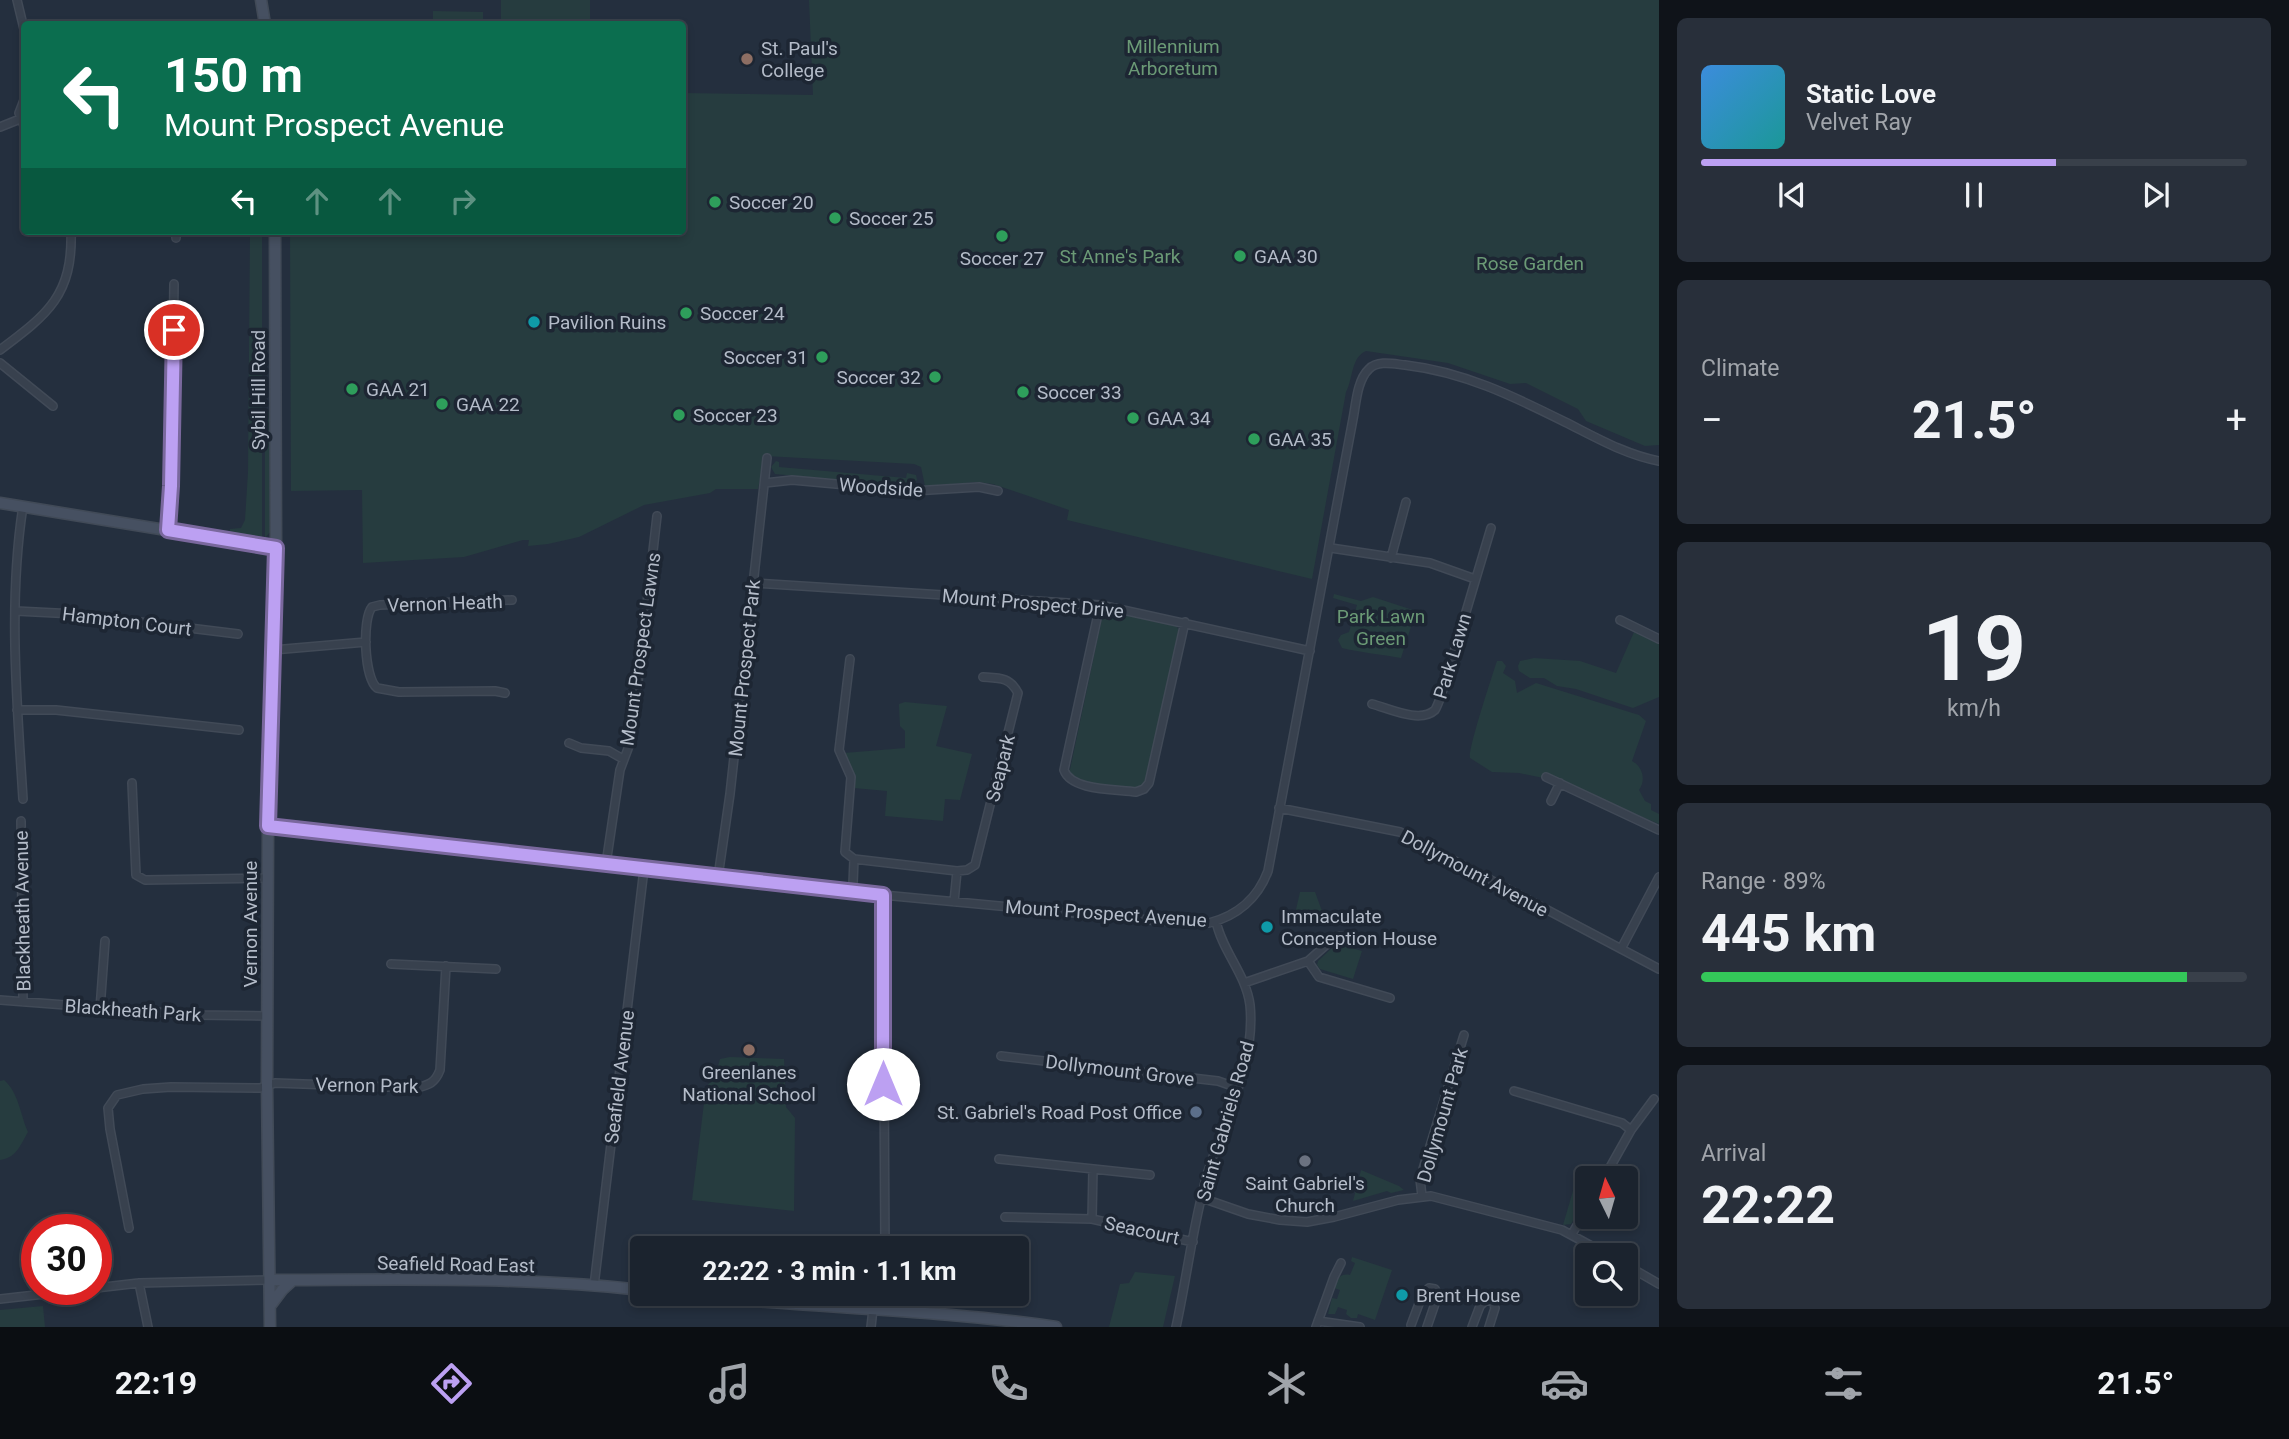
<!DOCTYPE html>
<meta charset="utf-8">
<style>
:root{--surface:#1b232e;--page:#282f3a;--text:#f1f3f6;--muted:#a0a4aa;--line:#39404a;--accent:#bca0f2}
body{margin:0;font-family:Roboto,sans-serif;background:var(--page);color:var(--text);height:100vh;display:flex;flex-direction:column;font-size:26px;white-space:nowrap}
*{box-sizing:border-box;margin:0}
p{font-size:23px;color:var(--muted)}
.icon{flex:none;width:38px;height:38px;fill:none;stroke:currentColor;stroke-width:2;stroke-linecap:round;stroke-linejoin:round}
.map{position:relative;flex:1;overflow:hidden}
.details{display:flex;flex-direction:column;gap:18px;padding:18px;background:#0f1319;width:630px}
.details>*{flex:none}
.top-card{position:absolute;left:21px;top:21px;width:665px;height:214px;border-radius:7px;box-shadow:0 4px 10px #0003,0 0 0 2px var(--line);background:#0b6e4f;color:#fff;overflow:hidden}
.needle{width:46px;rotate:355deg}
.controls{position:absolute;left:1575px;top:1166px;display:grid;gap:14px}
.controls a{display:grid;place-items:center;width:63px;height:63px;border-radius:7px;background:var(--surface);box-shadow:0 4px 10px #0003,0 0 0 2px var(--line);font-size:35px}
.speed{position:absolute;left:21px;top:1214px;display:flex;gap:14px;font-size:35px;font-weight:700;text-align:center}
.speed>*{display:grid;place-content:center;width:91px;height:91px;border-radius:50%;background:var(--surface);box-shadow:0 4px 10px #0003,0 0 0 2px var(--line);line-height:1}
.speed .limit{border:10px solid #d22;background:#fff;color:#111}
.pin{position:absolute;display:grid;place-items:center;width:60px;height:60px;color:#fff;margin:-30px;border:4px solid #fff;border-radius:50%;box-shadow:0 2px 7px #0007}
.me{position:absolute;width:77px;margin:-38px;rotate:0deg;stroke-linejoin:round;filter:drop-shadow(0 0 5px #0008)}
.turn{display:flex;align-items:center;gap:24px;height:147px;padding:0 28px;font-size:32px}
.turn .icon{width:91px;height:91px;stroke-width:2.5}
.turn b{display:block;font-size:49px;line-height:60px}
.lanes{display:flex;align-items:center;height:66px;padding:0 28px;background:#0003;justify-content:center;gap:35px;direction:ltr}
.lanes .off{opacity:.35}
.big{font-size:52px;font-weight:700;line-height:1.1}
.details .widget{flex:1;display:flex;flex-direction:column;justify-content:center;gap:10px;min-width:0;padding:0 24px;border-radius:10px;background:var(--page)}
.details .dial{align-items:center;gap:0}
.dial b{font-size:91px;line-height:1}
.song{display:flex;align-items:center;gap:21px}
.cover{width:84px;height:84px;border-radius:10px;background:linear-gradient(135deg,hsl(210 70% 55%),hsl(180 70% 35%))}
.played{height:7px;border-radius:4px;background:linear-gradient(90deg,var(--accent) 65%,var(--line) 65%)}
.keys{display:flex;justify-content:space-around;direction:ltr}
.heat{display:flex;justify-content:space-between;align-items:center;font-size:38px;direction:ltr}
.charge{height:10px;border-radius:5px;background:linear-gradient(90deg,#34c759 89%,var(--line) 0)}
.trip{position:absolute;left:630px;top:1236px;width:399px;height:70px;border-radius:7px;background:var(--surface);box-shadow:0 4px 10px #0003,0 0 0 2px var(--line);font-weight:700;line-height:70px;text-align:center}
.tab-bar{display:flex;height:112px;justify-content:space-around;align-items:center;background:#0b0e12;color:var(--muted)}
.tab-bar .icon{width:49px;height:49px}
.tab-bar .selected{color:var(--accent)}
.tab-bar b{font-size:32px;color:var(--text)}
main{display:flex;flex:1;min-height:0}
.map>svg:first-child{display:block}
.green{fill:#263c3f}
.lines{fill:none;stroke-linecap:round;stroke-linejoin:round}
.street-casing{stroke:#414a57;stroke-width:10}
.secondary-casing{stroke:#414a57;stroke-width:13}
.street{stroke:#38414e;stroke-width:7}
.secondary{stroke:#465061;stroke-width:10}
.route-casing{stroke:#7a689d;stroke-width:18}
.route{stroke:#bca0f2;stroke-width:12}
.education-dot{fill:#8d6e63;stroke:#1d2633;stroke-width:2.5}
.leisure-dot{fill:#2e9e5b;stroke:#1d2633;stroke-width:2.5}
.culture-dot{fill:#0f9aa8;stroke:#1d2633;stroke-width:2.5}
.service-dot{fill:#5c6f8a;stroke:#1d2633;stroke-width:2.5}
.worship-dot{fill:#6b7280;stroke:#1d2633;stroke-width:2.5}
.labels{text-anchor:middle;stroke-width:7;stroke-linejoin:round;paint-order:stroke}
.park-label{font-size:19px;fill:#6b9a76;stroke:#1d2633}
.poi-label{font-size:19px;fill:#b4bcc9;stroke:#1d2633;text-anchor:start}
.street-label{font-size:19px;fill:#b4bcc9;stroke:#1d2633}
</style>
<main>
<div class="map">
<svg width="1659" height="1327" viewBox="0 0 1659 1327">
<rect width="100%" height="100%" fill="#242f3e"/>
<path class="green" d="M501,0H590V24H501Z
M809,0H1659V445L1645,446L1586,421L1578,409L1526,383L1510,384L1448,363L1366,351C1351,357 1353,379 1346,392L1312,579L1067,520L1069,510L993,484L978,482L925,486L921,467L914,464L765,456L758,489H716L710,493L644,505L579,537L548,544L528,546L529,540H523L464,557L363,563L362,490L291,491L290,231H682L683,93L813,95Z
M433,11L483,12V24H433Z
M250,231H262V538L229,533L230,529L241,528L245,520L248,472Z
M269,410L270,532L265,538V420Z
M776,461L779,462V467L906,478L907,473L916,475L917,480L910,486L775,474L771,467Z
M1334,594L1361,601L1373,597L1416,611L1401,658C1381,654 1362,653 1342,648L1338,640L1341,635L1349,632L1357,605L1333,598Z
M1107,612H1114L1176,625L1179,631L1145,783L1136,788L1078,783L1069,774L1102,618Z
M1634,632L1659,644V697L1633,708L1576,689L1557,686L1544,678H1530L1519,671L1518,666L1520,661L1534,658L1580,661L1616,673Z
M1497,661H1502L1506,666L1503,673L1515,681L1517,693L1536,683L1639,715L1646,721L1632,761C1643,767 1646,780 1639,790L1645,801L1651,804V810L1659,814V824L1553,780L1519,773L1492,772L1470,758C1468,749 1492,676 1497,661Z
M905,702L947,706L936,746L972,754L960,800L945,799L943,821L885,816L887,791L854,788L853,775L844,753L905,748V731L900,726L899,707V704Z
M1300,892H1315L1322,911L1318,922L1295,914Z
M1339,944L1362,951L1353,979L1320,969L1317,965L1318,961L1332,948Z
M730,1057L784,1059L786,1107L795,1118L794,1211L692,1200L706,1087L715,1077L720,1059Z
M4,1080C19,1093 20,1114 28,1132C20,1146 16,1158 0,1160V1081Z
M1361,1170L1399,1186L1404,1190L1391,1193L1387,1191L1353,1201Z
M1577,1177L1587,1179V1198L1571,1224L1563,1225Z
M1352,1257L1392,1270L1375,1320L1358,1314L1357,1318H1351L1346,1314L1347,1310L1338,1307L1335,1314H1328L1332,1298L1337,1299L1340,1290L1334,1288C1337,1279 1340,1273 1350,1275L1355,1263L1351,1261Z
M1135,1272L1175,1276L1163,1327H1109L1120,1284L1129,1283Z
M43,1306L45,1327H0V1310Z"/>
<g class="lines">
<g class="street-casing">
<path id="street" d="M17,0L24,29
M24,100L19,113L24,126
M0,127L20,119
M176,238V231
M0,350C48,314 73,295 71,231
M0,363L53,406
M765,483L792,480L913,491L979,487L998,491
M168,530L171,486L174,284
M1331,548L1430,563L1475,579
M1391,558L1406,502
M753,583L1100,605L1310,651
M1100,605L1064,770C1071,791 1116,789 1136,792L1144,789L1149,783L1185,622
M16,611L75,614L238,634
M1620,620L1659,639
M273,650L366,642
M850,659L839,750L851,777L845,852L854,859L957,871L967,870L975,865L1018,693C1010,677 999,678 983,677
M505,693L495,691L399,692L377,688C364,677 362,619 372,607L380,605L512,600
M1372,704C1388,708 1420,724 1435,710C1437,707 1438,703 1440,699L1491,528
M17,710H56L239,730
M569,743L581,748L609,751L623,759
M1546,777L1659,830
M132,783L136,875L145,880L268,878
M23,799C17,703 8,603 23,506
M1551,801L1560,783
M1279,808L1400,832L1659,969
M21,821L23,1002
M268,826L883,895L1160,921L1209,923C1237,916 1258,898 1268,871L1353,419C1356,404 1357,380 1369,369C1378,360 1394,364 1405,365C1464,372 1513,396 1565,422C1595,437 1626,455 1659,461
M606,864L620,770L629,746L634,716L657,516
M718,877L730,794L767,458
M853,884L854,859
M883,895L885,1248
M954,902L957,871
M1621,949L1659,877
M1308,961L1319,977L1390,998
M391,964L496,969
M1244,983L1308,961L1334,938L1340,936L1363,943
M0,1000L196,1015L267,1016
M100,1009L105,941
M1001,1056L1218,1081L1238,1088
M1514,1091L1622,1123L1631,1130
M999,1159L1150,1175
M1604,1178L1631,1130L1654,1099
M1422,1196L1420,1179L1464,1035
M1202,1198L1248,1214L1280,1220L1307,1222L1334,1217L1398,1200L1431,1196L1562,1230L1608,1255
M1005,1217L1092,1219L1193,1242
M1092,1219L1093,1169
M129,1228L110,1129L108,1108L117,1095L143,1089L171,1087L260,1088L275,1083L416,1088C429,1085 435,1083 440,1070L446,966
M1572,1234L1587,1208
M1626,1265L1659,1284
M139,1283L148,1327
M594,1286L644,869
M96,1288L139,1283L270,1280
M0,1299L80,1290
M883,1310L884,1293
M1318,1321L1360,1327
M1411,1325L1423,1293L1429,1288L1435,1289L1438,1295L1427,1327
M871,1327L873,1309
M1176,1327C1187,1277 1193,1224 1207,1175C1224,1120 1256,1064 1250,1005C1246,974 1222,951 1216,921
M1316,1327L1334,1277L1341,1263
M1472,1327L1480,1306L1486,1300L1493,1302L1495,1308L1489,1327"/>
</g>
<g class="secondary-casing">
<path id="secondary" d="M261,0L265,24
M0,503L276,548
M270,1280C394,1280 518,1276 642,1290
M670,1293C799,1308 928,1308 1056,1327
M270,1306L282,1290L293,1280
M270,1327L267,1086L268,826L276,548L275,231"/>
</g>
<use href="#street" class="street"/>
<use href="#secondary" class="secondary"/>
</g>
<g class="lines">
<g class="route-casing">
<path id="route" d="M174,330L171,486L168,530L276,548L268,826L883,895V1084"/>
</g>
<use href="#route" class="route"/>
</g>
<g class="education-dot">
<circle cx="747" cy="59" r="7"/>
<circle cx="749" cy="1050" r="7"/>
</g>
<g class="leisure-dot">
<circle cx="715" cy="202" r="7"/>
<circle cx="835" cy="218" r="7"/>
<circle cx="1002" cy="236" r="7"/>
<circle cx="1240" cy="256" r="7"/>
<circle cx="686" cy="313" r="7"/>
<circle cx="822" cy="357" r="7"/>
<circle cx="935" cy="377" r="7"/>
<circle cx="352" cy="389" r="7"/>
<circle cx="1023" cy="392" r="7"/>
<circle cx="442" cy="404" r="7"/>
<circle cx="679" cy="415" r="7"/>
<circle cx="1133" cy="418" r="7"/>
<circle cx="1254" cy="439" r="7"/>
</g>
<g class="culture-dot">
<circle cx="534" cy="322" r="7"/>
<circle cx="1267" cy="927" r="7"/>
<circle cx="1402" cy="1295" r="7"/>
</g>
<circle class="service-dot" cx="1196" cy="1112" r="7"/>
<circle class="worship-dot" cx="1305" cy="1161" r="7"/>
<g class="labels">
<g class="park-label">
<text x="1173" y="53">Millennium<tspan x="1173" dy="22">Arboretum</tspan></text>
<text x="1120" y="263">St Anne's Park</text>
<text x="1530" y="270">Rose Garden</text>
<text x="1381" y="623">Park Lawn<tspan x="1381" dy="22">Green</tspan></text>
</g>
<g class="poi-label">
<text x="761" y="55">St. Paul's<tspan x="761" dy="22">College</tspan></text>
<text x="729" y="209">Soccer 20</text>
<text x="849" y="225">Soccer 25</text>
<text x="1254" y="263">GAA 30</text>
<text x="1002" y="265" text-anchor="middle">Soccer 27</text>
<text x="700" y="320">Soccer 24</text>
<text x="548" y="329">Pavilion Ruins</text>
<text x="808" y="364" text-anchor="end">Soccer 31</text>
<text x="921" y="384" text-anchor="end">Soccer 32</text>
<text x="366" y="396">GAA 21</text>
<text x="1037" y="399">Soccer 33</text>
<text x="456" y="411">GAA 22</text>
<text x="693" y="422">Soccer 23</text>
<text x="1147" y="425">GAA 34</text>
<text x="1268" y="446">GAA 35</text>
<text x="1281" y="923">Immaculate<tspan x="1281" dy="22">Conception House</tspan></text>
<text x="749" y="1079" text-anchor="middle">Greenlanes<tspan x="749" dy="22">National School</tspan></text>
<text x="1182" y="1119" text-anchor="end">St. Gabriel's Road Post Office</text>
<text x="1305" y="1190" text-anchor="middle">Saint Gabriel's<tspan x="1305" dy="22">Church</tspan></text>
<text x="1416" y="1302">Brent House</text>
</g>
<g class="street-label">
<text transform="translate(258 390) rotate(-90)" y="7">Sybil Hill Road</text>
<text transform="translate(881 487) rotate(4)" y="7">Woodside</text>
<text transform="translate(445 603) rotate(-2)" y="7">Vernon Heath</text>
<text transform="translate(1033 603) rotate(5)" y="7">Mount Prospect Drive</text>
<text transform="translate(127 621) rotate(7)" y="7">Hampton Court</text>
<text transform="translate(640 649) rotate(-82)" y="7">Mount Prospect Lawns</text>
<text transform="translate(1452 656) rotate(-73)" y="7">Park Lawn</text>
<text transform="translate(744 668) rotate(-84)" y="7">Mount Prospect Park</text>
<text transform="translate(1000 768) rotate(-76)" y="7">Seapark</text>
<text transform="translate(1475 873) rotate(28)" y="7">Dollymount Avenue</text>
<text transform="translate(22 911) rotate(-91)" y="7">Blackheath Avenue</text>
<text transform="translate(1106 913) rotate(4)" y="7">Mount Prospect Avenue</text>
<text transform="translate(250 924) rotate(-90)" y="7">Vernon Avenue</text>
<text transform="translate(133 1010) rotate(4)" y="7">Blackheath Park</text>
<text transform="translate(1120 1070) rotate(7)" y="7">Dollymount Grove</text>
<text transform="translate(619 1077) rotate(-83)" y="7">Seafield Avenue</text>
<text transform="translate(367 1085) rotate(1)" y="7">Vernon Park</text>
<text transform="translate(1442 1115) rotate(-74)" y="7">Dollymount Park</text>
<text transform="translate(1225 1121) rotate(-74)" y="7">Saint Gabriels Road</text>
<text transform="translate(1142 1230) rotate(12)" y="7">Seacourt</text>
<text transform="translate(456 1264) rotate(1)" y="7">Seafield Road East</text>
</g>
</g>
</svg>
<div class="controls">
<a><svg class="needle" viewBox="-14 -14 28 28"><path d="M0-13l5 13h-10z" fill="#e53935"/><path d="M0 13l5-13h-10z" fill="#a0a4aa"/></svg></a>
<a><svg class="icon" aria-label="search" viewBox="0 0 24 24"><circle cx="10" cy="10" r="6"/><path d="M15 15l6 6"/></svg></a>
</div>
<div class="speed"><div class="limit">30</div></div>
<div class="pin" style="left:174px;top:330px;background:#d93025"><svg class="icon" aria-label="arrive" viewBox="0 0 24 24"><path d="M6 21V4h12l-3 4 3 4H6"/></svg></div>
<svg class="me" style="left:883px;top:1084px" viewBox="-20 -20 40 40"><circle r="19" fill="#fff"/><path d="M0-13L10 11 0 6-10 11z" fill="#bca0f2"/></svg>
<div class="trip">22:22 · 3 min · 1.1 km</div>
<div class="top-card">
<div class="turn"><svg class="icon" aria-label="left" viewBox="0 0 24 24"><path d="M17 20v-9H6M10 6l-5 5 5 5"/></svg><div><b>150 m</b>Mount Prospect Avenue</div></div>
<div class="lanes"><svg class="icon" aria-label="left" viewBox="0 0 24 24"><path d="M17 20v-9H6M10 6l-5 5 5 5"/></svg><svg class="icon off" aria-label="ahead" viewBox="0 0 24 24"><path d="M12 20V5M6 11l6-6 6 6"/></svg><svg class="icon off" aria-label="ahead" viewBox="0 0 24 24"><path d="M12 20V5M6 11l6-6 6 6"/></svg><svg class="icon off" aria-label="right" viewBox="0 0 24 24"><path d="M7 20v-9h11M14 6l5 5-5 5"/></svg></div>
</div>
</div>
<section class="details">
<div class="widget">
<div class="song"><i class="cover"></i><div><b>Static Love</b><p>Velvet Ray</p></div></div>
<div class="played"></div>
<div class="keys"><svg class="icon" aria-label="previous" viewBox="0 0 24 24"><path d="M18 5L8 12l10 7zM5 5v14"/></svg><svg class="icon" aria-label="pause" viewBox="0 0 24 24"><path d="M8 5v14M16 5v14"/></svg><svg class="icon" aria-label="next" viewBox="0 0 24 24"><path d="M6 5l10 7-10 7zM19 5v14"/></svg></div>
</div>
<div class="widget"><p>Climate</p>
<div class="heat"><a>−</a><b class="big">21.5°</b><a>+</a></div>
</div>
<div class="widget dial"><b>19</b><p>km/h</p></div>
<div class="widget"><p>Range · 89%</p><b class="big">445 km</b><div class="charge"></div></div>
<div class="widget"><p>Arrival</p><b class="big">22:22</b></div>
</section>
</main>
<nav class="tab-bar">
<b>22:19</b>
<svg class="icon selected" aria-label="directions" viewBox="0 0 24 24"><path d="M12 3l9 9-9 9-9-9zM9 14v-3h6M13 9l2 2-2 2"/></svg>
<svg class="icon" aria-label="music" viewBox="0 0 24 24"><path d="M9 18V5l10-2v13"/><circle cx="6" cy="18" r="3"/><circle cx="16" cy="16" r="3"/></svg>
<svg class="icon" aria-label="phone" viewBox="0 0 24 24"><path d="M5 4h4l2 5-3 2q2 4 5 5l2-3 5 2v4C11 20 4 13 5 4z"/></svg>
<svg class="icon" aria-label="climate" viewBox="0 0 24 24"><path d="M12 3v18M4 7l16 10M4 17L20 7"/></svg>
<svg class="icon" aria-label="car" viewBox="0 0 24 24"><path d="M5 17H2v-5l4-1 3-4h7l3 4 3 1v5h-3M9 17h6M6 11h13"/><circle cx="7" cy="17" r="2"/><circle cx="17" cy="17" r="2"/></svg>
<svg class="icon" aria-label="filters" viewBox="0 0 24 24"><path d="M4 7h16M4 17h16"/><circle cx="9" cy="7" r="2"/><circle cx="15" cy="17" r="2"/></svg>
<b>21.5°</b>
</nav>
